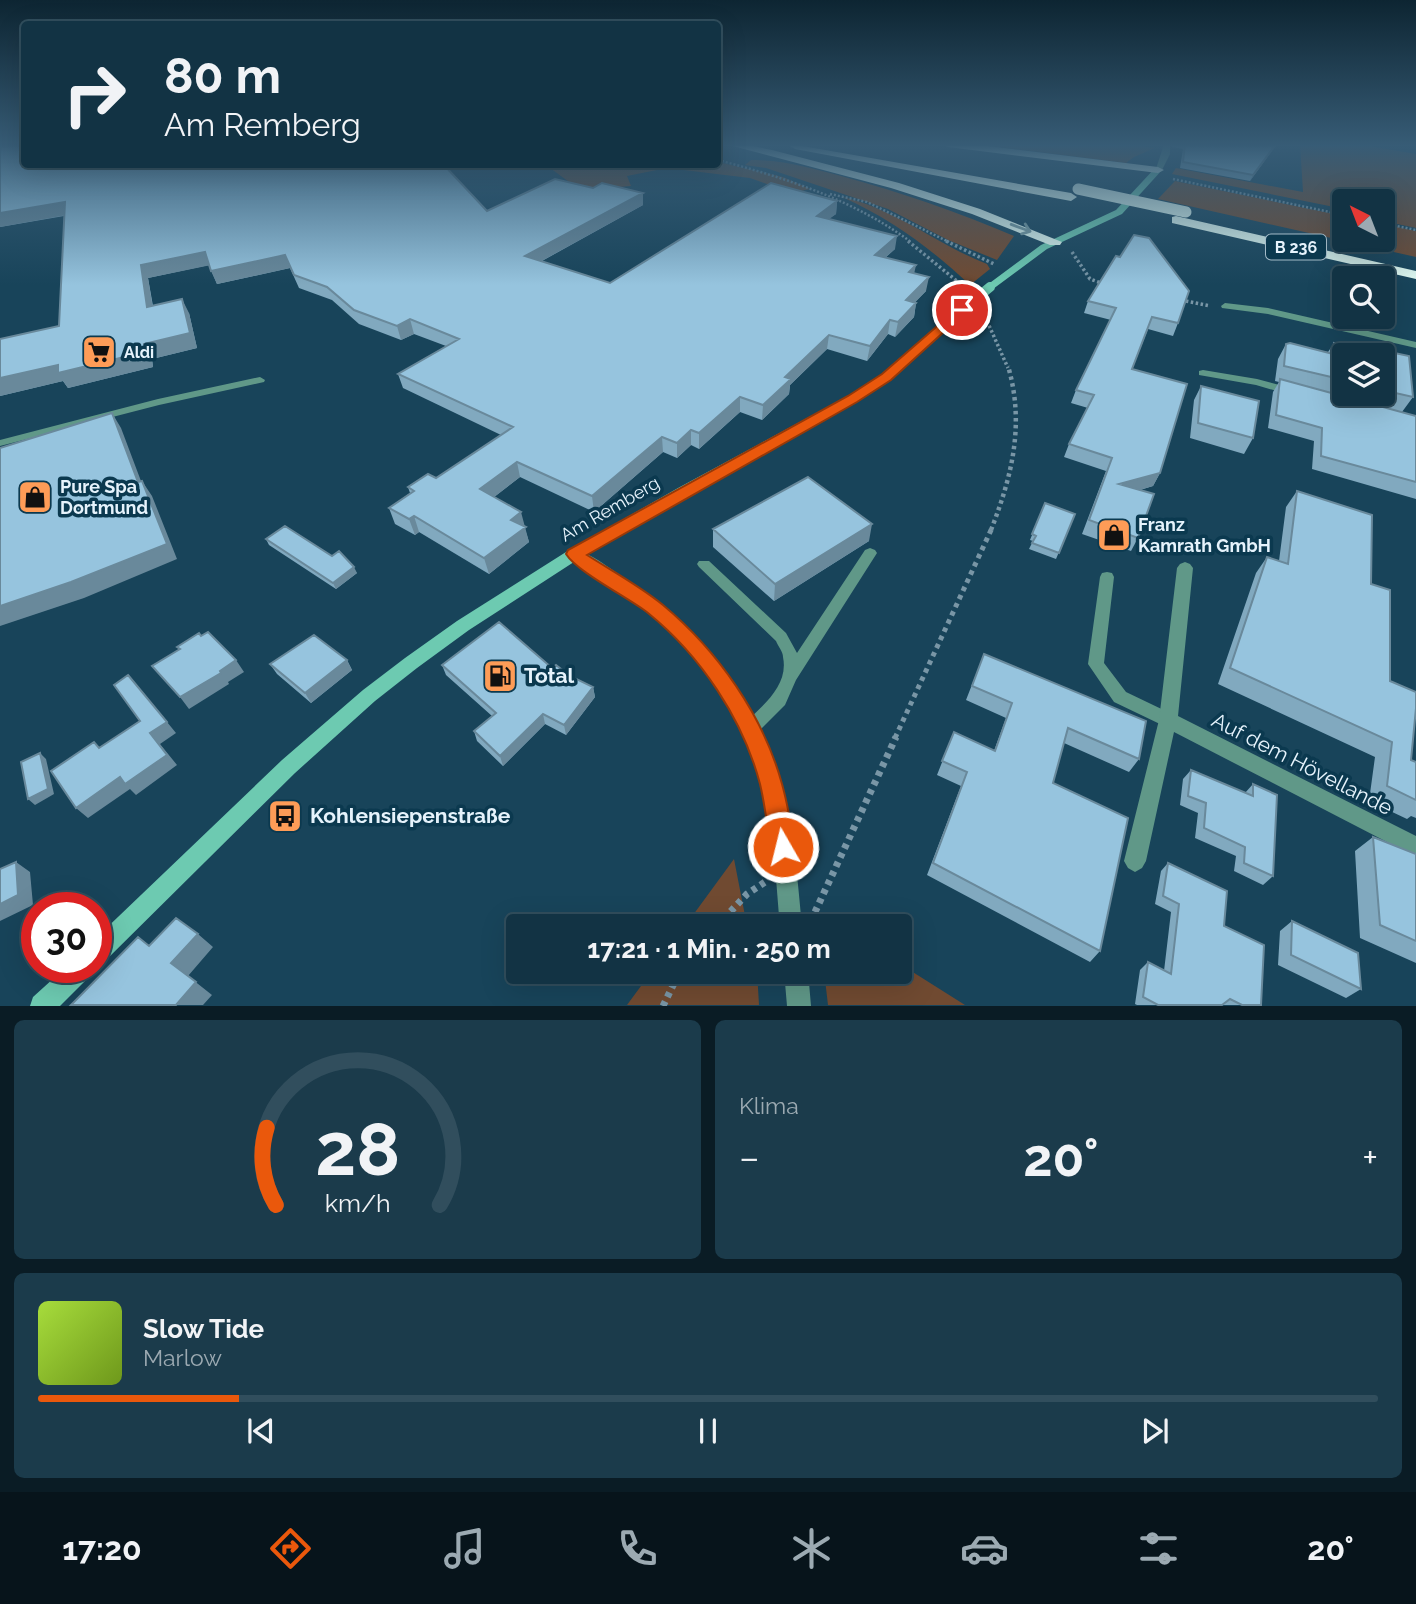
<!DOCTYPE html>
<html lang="de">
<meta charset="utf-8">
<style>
:root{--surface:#123344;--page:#1b3b4b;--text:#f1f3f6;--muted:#9caab2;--line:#314e5d;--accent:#ea580c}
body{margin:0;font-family:Raleway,sans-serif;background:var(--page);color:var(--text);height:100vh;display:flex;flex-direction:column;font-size:26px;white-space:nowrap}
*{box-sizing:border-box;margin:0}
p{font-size:23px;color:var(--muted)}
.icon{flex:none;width:38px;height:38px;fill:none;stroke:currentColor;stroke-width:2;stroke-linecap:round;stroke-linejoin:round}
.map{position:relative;height:1006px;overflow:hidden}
.panel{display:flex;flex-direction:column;gap:14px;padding:14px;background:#0a1c25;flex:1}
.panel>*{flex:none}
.top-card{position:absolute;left:21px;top:21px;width:700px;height:147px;border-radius:7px;box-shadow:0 7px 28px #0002,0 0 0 2px var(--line);background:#123344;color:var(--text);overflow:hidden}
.needle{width:46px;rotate:318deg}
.tools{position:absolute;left:1332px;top:189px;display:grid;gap:14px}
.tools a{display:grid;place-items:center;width:63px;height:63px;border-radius:7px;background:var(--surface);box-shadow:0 7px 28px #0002,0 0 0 2px var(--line);font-size:35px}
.speed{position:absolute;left:21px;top:892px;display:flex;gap:14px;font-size:35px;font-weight:700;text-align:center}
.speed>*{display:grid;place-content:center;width:91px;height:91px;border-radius:50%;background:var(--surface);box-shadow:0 7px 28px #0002,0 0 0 2px var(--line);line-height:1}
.speed .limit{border:10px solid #d22;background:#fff;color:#111}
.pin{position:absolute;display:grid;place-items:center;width:60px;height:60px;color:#fff;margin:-30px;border:4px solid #fff;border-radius:50%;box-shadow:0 2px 7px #0007}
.me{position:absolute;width:77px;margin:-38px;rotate:352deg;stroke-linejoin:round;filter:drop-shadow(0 0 5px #0008)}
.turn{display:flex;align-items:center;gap:24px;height:147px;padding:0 28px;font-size:32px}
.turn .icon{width:91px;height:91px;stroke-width:2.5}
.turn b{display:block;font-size:49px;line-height:60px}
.big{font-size:52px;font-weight:700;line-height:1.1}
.panel .card{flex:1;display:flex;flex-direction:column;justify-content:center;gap:10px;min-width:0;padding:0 24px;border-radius:10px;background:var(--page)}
.panel .dial{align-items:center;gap:0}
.dial svg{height:182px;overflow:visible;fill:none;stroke:var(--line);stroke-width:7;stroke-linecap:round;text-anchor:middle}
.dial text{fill:var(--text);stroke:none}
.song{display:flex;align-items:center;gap:21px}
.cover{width:84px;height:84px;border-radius:10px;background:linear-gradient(135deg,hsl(80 70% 55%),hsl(80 70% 35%))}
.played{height:7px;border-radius:4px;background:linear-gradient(90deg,var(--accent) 15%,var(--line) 15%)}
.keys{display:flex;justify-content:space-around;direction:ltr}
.heat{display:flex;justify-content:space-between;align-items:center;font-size:38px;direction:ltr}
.panel .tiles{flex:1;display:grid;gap:14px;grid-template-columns:1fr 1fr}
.card:last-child{grid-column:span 2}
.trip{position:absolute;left:506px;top:914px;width:406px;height:70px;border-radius:7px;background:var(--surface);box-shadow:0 7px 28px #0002,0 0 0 2px var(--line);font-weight:700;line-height:70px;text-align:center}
.tab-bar{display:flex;height:112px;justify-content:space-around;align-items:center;background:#07141b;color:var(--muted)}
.tab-bar .icon{width:49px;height:49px}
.tab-bar .on{color:var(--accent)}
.tab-bar b{font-size:32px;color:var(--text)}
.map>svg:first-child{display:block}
.green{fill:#704a31}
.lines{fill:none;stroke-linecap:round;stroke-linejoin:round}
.path-far4{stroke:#7996a6;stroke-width:2.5;stroke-dasharray:2 2;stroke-linecap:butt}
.path-far3{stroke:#7996a6;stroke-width:3.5;stroke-dasharray:2.5 2.5;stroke-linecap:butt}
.path-far2{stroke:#7996a6;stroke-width:4.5;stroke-dasharray:3.5 3.5;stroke-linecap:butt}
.path-far1{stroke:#7996a6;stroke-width:5;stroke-dasharray:4.5 4.5;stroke-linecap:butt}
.path{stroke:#7996a6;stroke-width:7;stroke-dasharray:5 5;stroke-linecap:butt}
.lane{fill:#609888;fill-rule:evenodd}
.street{fill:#609888;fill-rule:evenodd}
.secondary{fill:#6dcab1;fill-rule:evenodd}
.highway{fill:#e2fbf3;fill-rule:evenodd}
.secondary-bridge{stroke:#6dcab1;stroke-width:10}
.highway-bridge{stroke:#e2fbf3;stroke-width:11}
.wall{fill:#81a9bf;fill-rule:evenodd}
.shaded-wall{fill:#69899b}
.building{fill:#96c4de;stroke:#69899b;stroke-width:2}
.oneway{stroke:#769aa1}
.route{fill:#ea580c;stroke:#983908;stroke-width:2}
.labels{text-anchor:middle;stroke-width:7;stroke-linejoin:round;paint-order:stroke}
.shield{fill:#0b394f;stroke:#a4bbc8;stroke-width:2}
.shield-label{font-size:16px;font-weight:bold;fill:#e6f3fc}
.far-poi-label{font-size:16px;font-weight:bold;fill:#e6f3fc;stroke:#0b394f;text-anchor:start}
.poi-label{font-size:18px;font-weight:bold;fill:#e6f3fc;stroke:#0b394f;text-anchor:start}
.street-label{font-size:18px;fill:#e6f3fc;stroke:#0b394f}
.near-poi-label{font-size:21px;font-weight:bold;fill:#e6f3fc;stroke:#0b394f;text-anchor:start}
.near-street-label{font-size:21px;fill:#e6f3fc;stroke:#0b394f}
</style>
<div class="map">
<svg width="1416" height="1006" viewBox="0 0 1416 1006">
<rect width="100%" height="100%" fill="#18445a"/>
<path class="green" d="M977,144H1126L1155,148L1134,157L1126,163Z
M1300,144H1358L1416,154V228L1383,221L1382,201H1344V209L1172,174L1176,168L1303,192Z
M751,160C783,160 810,168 841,176C900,192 958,212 1014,236L997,260L948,240L888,209L766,168L745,165Z
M718,162L783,177L810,189L792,193L750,178L667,168L627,176L631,186L580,190L546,165L718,164Z
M1175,181L1344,216V240H1382L1383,224L1416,231V257L1158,199Z
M842,197C894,208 938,245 987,264L990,269L970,285C929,247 893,220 842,197Z
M734,859L747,926H685Z
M900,964L965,1005H828L824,971H900Z
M652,971H757L759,1005H627Z"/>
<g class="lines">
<path class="path-far4" d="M718,160C786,178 854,200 911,242
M1173,179L1344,215
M830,194L867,202L949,242
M1382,223L1416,230"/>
<path class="path-far3" d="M908,241L963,286
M946,241L994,264
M1072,252L1090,279L1104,284
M1181,300L1210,306
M983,312L1008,368"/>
<path class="path-far2" d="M991,530C1012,476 1025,424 1008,366"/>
<path class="path-far1" d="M895,738L992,528"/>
<path class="path" d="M815,912L896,737
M717,926L747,894L765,882
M663,1006L680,971"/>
<path class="lane" d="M1225,303L1268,308L1416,342V348L1268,314L1222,308L1221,306Z
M260,377L265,380L264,382L159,405L0,446V440L158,399Z
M870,548L875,550L877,553L796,680L785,705L756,734L750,736L744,734L742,729L744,724C762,706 789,686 783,657C783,652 778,646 776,641L699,567L697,564L699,561H709L786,633L797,653L865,550Z
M1107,572L1112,573L1114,577L1104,663L1126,692L1174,715L1176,720L1174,725L1168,727L1162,725L1114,702L1088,664L1100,577L1102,573Z"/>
<path class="street" d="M1164,144H1170V154L1161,172H1155Z
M1203,370L1257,379L1298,390L1300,392L1294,396L1256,385L1199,375V371Z
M574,549C594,554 620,576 638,588C711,638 766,716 786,804C795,844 798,885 802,926H780C776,885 775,844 766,804C753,739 717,675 668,629C638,602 603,580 569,558L566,554L569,550Z
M1185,562L1190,564L1193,568L1178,716L1416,836V857L1174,732L1146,861L1142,868L1135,872L1128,868L1124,861L1159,720L1177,568L1180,564Z
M784,971H808L811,1006H787Z"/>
<path class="secondary" d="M1155,168L1162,170L1122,214L1047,249L993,289H987V285L1041,245L1116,210Z
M962,307L967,310L966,312L890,379L856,402L688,494L577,560L469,630L417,668L375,701L295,773L104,962L96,965V938L282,760L363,690L405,658L457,621L566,552L678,488L848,396L882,375Z
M65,968H94L90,976L60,1006H30L33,997Z"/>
<path class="highway" d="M725,144H743L772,150L899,183L980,209L1062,242L1060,245H1050L972,214L891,188Z
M791,144L1071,193L1077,197L1071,201L795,149L790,146Z
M943,144H971L1158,167L1164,170L1158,173L948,147Z
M1176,216L1416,271V279L1172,223V217Z"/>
<path class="secondary-bridge" d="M962,310L990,287"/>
<path class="highway-bridge" d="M1078,189L1186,212"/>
</g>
<path class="wall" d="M1143,144H1162L1161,146Z
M1171,144H1277L1250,181L1180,168L1183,149L1173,147Z
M0,153L42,164V166L161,165L487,211L593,188L643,193V205L542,261L610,283L837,201L836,214L828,219L895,249L885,258L914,273L926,291L915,302L916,303L914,317L895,337L888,334L867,361L827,349L790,385L789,394L762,420L740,412L699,449L691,445L677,458L663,452L594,512L520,477L494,497L524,526L529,542L489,574L419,532L415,535L395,524L389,508L410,493L408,487L436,478L501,435L403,388L398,374L446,346L414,334L401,340L359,324L332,300L299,288L290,268L217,284L209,265L148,278L153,306L189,313L197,348L152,359L153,367L68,388L63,381L0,396V339L59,326L64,216L0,227Z
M1088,301L1178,323L1173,336L1148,329L1132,369L1160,473L1153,486L1140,490L1138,538L1131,551L1082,534L1106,471L1064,457L1069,444L1088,408L1071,403L1076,390L1111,320L1084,313Z
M1334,343L1383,354L1385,351L1413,397L1402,412L1416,416V499L1312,469L1314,441L1268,428L1273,392L1279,382L1275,381L1278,359L1286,344L1328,352ZM1344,355H1382V394H1344Z
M1201,386L1253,438L1244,454L1190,438L1194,400Z
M1297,491L1371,584L1390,681L1411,760L1416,762V818L1411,816L1407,819L1369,801L1375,757L1218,684L1256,573L1267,557L1279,561L1286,507Z
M1045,503L1075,514L1056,559L1029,549L1033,541L1030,540Z
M713,529L869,541L774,601L713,547Z
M266,539L332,556L357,573L336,589L269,545Z
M984,654L1139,759L1129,772L1064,743L1053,783L1100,951L1090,962L927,875L961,786L937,775L954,732L994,751L1006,718L966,700Z
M347,660L352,670L311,703L277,674L270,664Z
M442,665L552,668L593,687L595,697L566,735L545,724L503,766L477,741L474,731L492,716L446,675Z
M1191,770L1245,793L1253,784L1273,876L1263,885L1234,871L1236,856L1195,838L1198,813L1180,805L1183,779Z
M1373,837L1416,854V963L1360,938L1355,851Z
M1168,863L1224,926L1261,1005H1137L1135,1004L1140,970L1148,962L1164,971L1171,912L1155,904L1161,871Z
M1292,921L1361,989L1346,998L1278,965L1280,931Z"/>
<path class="shaded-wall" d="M1276,144H1277L1250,181L1253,175Z
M643,193V205L527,269L525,256Z
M837,201L836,214L816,229L817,216Z
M65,202L72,214L0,227V213Z
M897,236L895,249L873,268L875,255Z
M205,252L211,265L148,278L155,321L147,307L141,265Z
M285,255L290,268L217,284L211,271Z
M916,265L913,279L909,272Z
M929,277L926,291L904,314L906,300Z
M182,299L189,313L197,348L152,359L153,367L68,388L63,381L0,396V378L144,344Z
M916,303L914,317L895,337L898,322Z
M410,319L414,334L401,340L397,326Z
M890,320L888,334L867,361L870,346Z
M829,335L827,349L790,385L789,394L762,420L763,405L785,377Z
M740,397V412L699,449V433Z
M112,413L121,428L147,497L138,482Z
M691,430V445L677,458V443Z
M662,437L663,452L594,512L592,496Z
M517,462L520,477L484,505L480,489Z
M1160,473L1153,486L1112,498L1119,484Z
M142,481L152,496L177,559L84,598L0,626V606Z
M521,512L529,542L489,574L484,558L511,520Z
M414,516L419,532L415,535L409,519Z
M872,524L869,541L774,601L775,584Z
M354,567L357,573L336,589L333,583Z
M236,660L244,672L228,682L229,684L189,709L180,697Z
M347,660L352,670L311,703L305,693Z
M593,687L595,697L566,735L564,725Z
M543,714L545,724L503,766L500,756Z
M167,722L176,733L160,744L177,765L136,795L130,789L88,818L76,808L150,733Z
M40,753L46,759L54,794L35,805L28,799Z
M16,862L30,872L33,905L0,921V904Z
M198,934L213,947L188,976L212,995L203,1005H176L171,963Z"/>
<path class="building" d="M24,144V164H35L34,167L52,164H158V166L167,164H443L487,211L555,179L593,188L602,183L643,193L525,256L610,283L771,183L837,201L817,216L897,236L875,255L916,265L909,272L929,277L906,300L916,303L898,322L890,320L870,346L829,335L785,377L791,379L763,405L740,397L699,433L691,430L677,443L662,437L592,496L517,462L480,489L521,512L511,520L526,527L484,558L414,516L409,519L389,508L414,491L408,487L428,474L436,478L513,427L398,374L459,339L410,319L397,326L354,310L327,287L294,275L285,255L211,271L205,252L141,265L147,307L182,299L190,333L144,344L145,352L58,373V365L0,378V339L59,326L65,202L0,213V153L1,147Z
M1185,144H1276L1253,175L1183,162Z
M1134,235L1149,238L1189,291L1178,323L1152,317L1132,369L1187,384L1160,473L1119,484L1154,494L1138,538L1089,520L1112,458L1069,444L1094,395L1076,390L1116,308L1088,301L1116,256L1120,257Z
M1290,343L1333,354L1334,343L1385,355V351L1409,356L1413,397L1382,390V355H1344V380L1284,366L1286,344Z
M1280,379L1416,416V482L1321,456L1322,428L1276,415Z
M1201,386L1259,401L1253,438L1198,423Z
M112,413L138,482L142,481L167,544L71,582L0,606V448Z
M808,477L872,524L775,584L713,529Z
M1297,491L1372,515L1371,584L1390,590V681L1416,692V708L1411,760L1416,762V800L1387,786L1392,742L1230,668L1267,557L1288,564Z
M1045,503L1075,514L1059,553L1032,543L1036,536L1032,534Z
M285,526L332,556L339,551L354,567L333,583L266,539Z
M499,622L552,668L556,665L570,676L593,687L564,725L543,714L500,756L474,731L496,713L442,665Z
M208,632L236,660L220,671L221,673L180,697L152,666L180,649L177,647L199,633L201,636Z
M314,635L347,660L305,693L270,664Z
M984,654L1146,721L1139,759L1068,728L1053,783L1128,818L1100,951L933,863L967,772L942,761L954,732L995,751L1012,703L972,686Z
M128,675L167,722L150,733L167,755L125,784L120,777L76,808L51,771L94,742L99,748L140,721L114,685Z
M40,753L48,789L28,799L21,762Z
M1191,770L1253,796V784L1277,795L1273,876L1244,863L1245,847L1204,828L1206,803L1188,796Z
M1373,837L1416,854V941L1380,925Z
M16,862L18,895L0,904V869Z
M1168,863L1227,891L1224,926L1264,945L1261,1005H1242L1230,999L1222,1005H1158L1143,997L1148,962L1171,974L1179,904L1163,896Z
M176,918L198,934L171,963L196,982L176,1005H71L138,937L149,946Z
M1292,921L1358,953L1361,989L1291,955Z"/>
<defs><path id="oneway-shaft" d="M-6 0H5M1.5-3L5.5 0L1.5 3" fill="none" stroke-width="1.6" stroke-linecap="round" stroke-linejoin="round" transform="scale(1.75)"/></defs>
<use class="oneway" href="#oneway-shaft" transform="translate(1021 228) rotate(20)"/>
<linearGradient id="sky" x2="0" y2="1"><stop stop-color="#0d2532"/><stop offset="0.51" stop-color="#375c76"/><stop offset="1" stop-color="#375c76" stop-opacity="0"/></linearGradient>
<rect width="1416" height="285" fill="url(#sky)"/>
<path class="route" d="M958,308L968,310L891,380L857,402L587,555C612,571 640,586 663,605C718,651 763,715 782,784C788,805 791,826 795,847L791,856L783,859L774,856L771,847C767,826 765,805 760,784C743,719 700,655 648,613C629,598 577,572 566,554L568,550L848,396L882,374Z"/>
<defs>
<g id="supermarket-square" transform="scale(1.75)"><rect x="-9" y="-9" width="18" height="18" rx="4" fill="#fe9c57" stroke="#0b394f"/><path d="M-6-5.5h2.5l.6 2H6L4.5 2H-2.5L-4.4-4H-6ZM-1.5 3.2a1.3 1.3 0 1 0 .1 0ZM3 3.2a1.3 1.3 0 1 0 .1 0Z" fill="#111"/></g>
<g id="shop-square" transform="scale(1.75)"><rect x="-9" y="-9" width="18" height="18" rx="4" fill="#fe9c57" stroke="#0b394f"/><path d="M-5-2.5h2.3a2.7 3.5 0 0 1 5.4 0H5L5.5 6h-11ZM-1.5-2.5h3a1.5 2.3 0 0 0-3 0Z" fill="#111"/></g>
<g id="fuel-square" transform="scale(1.75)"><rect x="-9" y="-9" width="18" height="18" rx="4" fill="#fe9c57" stroke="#0b394f"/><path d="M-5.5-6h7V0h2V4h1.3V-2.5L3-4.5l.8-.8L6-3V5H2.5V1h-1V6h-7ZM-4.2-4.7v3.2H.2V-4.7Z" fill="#111"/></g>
<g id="bus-square" transform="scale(1.75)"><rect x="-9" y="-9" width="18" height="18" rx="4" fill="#fe9c57" stroke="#0b394f"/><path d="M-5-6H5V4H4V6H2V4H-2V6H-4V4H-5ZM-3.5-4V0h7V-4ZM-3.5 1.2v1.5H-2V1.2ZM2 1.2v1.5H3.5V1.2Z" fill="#111"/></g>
</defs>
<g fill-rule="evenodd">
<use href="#supermarket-square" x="99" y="352"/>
<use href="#shop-square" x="35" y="497"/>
<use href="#shop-square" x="1114" y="535"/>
<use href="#fuel-square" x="500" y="676"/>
<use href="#bus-square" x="285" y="816"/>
</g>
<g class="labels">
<rect class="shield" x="1266" y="234.5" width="60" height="25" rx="5"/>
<g class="shield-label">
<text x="1296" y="253">B 236</text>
</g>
<g class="far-poi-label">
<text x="124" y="358">Aldi</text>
</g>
<g class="poi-label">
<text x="60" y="493">Pure Spa<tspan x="60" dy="21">Dortmund</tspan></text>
<text x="1138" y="531">Franz<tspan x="1138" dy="21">Kamrath GmbH</tspan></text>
</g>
<g class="street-label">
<text transform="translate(610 509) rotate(-30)" y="6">Am Remberg</text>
</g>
<g class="near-poi-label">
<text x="524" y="683">Total</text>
<text x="310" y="823">Kohlensiepenstraße</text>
</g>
<g class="near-street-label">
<text transform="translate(1302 764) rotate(27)" y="7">Auf dem Hövellande</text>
</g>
</g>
</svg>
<div class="tools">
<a><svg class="needle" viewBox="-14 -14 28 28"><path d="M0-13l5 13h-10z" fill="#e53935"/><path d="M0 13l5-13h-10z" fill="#9caab2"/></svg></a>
<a><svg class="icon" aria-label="search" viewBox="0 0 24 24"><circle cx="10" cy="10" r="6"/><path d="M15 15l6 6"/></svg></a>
<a><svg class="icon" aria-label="layers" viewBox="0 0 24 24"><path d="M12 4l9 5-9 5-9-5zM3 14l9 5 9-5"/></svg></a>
</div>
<div class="speed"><div class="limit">30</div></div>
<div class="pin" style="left:962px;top:310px;background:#d93025"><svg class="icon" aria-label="arrive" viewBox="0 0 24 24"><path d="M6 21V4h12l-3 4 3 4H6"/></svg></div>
<svg class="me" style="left:783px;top:847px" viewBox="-20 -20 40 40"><circle r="17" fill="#ea580c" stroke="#fff" stroke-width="3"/><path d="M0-11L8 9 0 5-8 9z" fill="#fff"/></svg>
<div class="trip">17:21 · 1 Min. · 250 m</div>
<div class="top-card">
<div class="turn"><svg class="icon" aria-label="right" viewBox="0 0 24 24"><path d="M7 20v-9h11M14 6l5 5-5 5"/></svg><div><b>80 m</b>Am Remberg</div></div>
</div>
</div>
<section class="panel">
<div class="tiles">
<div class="card dial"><svg viewBox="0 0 100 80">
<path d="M14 69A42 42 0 1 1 86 69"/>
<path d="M14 69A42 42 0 0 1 10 35" stroke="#ea580c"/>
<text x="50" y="56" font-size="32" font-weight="700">28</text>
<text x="50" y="72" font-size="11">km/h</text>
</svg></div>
<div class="card"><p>Klima</p>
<div class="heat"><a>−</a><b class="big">20°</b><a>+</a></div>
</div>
<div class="card">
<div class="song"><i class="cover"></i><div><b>Slow Tide</b><p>Marlow</p></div></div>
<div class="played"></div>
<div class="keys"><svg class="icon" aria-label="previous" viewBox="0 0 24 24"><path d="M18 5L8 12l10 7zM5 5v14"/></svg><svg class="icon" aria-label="pause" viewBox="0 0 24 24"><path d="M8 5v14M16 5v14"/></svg><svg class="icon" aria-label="next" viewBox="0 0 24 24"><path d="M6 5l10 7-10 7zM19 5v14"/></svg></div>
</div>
</div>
</section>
<nav class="tab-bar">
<b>17:20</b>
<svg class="icon on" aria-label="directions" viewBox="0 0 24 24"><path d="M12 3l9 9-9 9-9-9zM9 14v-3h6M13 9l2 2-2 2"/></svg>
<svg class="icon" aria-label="music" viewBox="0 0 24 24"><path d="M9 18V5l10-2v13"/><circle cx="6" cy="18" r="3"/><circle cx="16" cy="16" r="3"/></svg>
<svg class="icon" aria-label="phone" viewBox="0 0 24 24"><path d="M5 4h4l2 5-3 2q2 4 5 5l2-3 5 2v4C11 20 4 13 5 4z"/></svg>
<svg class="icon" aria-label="climate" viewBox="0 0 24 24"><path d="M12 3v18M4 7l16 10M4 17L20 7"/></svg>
<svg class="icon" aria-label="car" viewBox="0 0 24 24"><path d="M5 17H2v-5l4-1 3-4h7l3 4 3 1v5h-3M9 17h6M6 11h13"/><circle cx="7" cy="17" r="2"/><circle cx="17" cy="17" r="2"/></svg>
<svg class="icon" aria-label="filters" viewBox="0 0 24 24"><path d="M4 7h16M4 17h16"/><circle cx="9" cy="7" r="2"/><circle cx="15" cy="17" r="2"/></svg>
<b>20°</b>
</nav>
